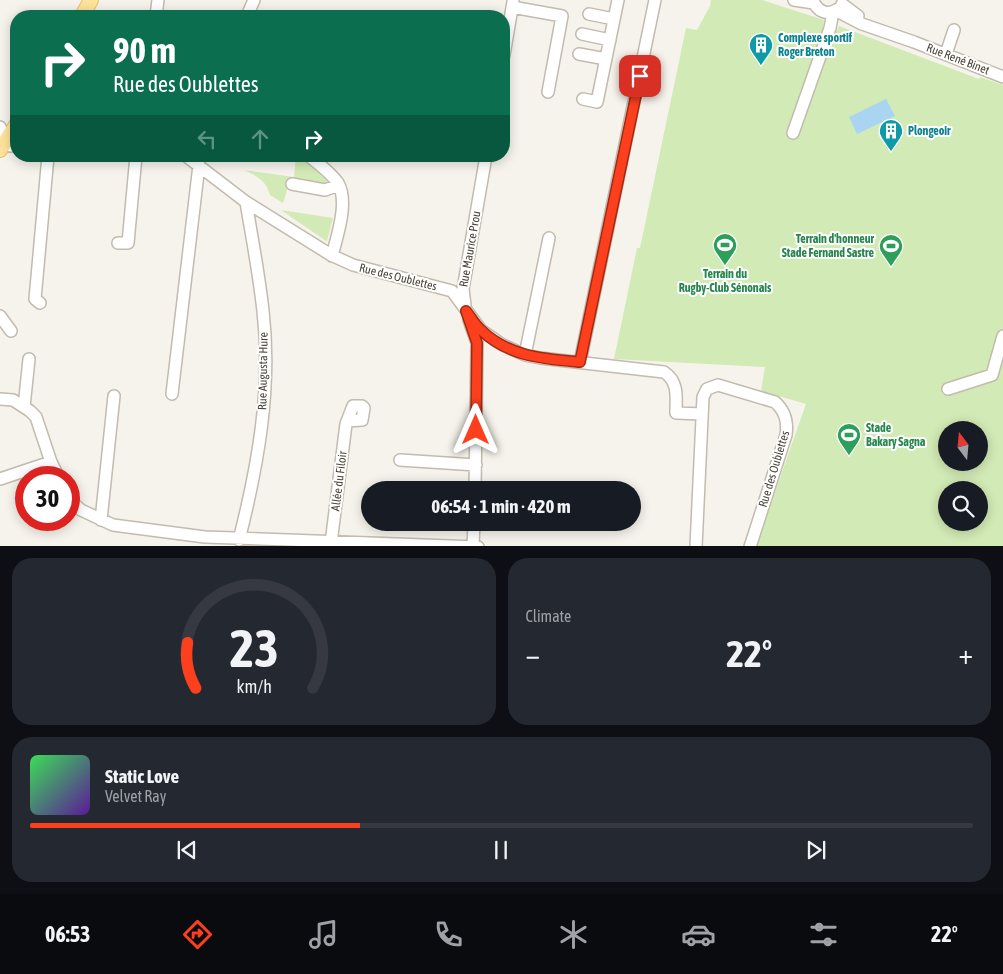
<!DOCTYPE html>
<meta charset="utf-8">
<style>
:root{--surface:#171b24;--page:#242831;--text:#f1f3f6;--muted:#9ea1a6;--line:#363941;--accent:#fc3f1d}
body{margin:0;font-family:"Asap Condensed",sans-serif;background:var(--page);color:var(--text);height:100vh;display:flex;flex-direction:column;font-size:19px;white-space:nowrap}
*{box-sizing:border-box;margin:0}
p{font-size:16px;color:var(--muted)}
.icon{flex:none;width:28px;height:28px;fill:none;stroke:currentColor;stroke-width:2;stroke-linecap:round;stroke-linejoin:round}
.map{position:relative;height:546px;overflow:hidden}
.details{display:flex;flex-direction:column;gap:12px;padding:12px;background:#0d0f14;flex:1}
.details>*{flex:none}
.banner{position:absolute;left:10px;top:10px;width:500px;height:152px;border-radius:20px;box-shadow:0 2px 12px #0003;background:#0b6e4f;color:#fff;overflow:hidden}
.needle{width:32px;rotate:344deg}
.fabs{position:absolute;left:938px;top:421px;display:grid;gap:10px}
.fabs a{display:grid;place-items:center;width:50px;height:50px;border-radius:50%;background:var(--surface);box-shadow:0 2px 12px #0003;font-size:25px}
.speed{position:absolute;left:15px;top:466px;display:flex;gap:10px;font-size:25px;font-weight:700;text-align:center}
.speed>*{display:grid;place-content:center;width:65px;height:65px;border-radius:50%;background:var(--surface);box-shadow:0 2px 12px #0003;line-height:1}
.speed .limit{border:8px solid #d22;background:#fff;color:#111}
.pin{position:absolute;display:grid;place-items:center;width:42px;height:42px;color:#fff;margin:-21px;border-radius:10px;box-shadow:0 2px 8px #0006}
.me{position:absolute;width:55px;margin:-28px;rotate:0deg;stroke-linejoin:round;filter:drop-shadow(0 0 4px #0008)}
.turn{display:flex;align-items:center;gap:18px;height:105px;padding:0 20px;font-size:22px}
.turn .icon{width:65px;height:65px;stroke-width:2.5}
.turn b{display:block;font-size:35px;line-height:42px}
.lanes{display:flex;align-items:center;height:48px;padding:0 20px;background:#0003;justify-content:center;gap:25px;direction:ltr}
.lanes .off{opacity:.35}
.big{font-size:38px;font-weight:700;line-height:1.1}
.details .widget{flex:1;display:flex;flex-direction:column;justify-content:center;gap:8px;min-width:0;padding:0 18px;border-radius:20px;background:var(--page)}
.details .dial{align-items:center;gap:0}
.dial svg{height:130px;overflow:visible;fill:none;stroke:var(--line);stroke-width:7;stroke-linecap:round;text-anchor:middle}
.dial text{fill:var(--text);stroke:none}
.song{display:flex;align-items:center;gap:15px}
.cover{width:60px;height:60px;border-radius:8px;background:linear-gradient(135deg,hsl(130 70% 55%),hsl(270 70% 35%))}
.played{height:5px;border-radius:2px;background:linear-gradient(90deg,var(--accent) 35%,var(--line) 35%)}
.keys{display:flex;justify-content:space-around;direction:ltr}
.heat{display:flex;justify-content:space-between;align-items:center;font-size:28px;direction:ltr}
.details .tiles{flex:1;display:grid;gap:12px;grid-template-columns:1fr 1fr}
.widget:last-child{grid-column:span 2}
.trip{position:absolute;left:361px;top:481px;width:280px;height:50px;border-radius:25px;background:var(--surface);box-shadow:0 2px 12px #0003;font-weight:700;line-height:50px;text-align:center}
.tab-bar{display:flex;height:80px;justify-content:space-around;align-items:center;background:#090b0e;color:var(--muted)}
.tab-bar .icon{width:35px;height:35px}
.tab-bar .active{color:var(--accent)}
.tab-bar b{font-size:22px;color:var(--text)}
.map>svg:first-child{display:block}
.green{fill:#d2eab5;fill-rule:evenodd}
.water{fill:#a9d4f2}
.lines{fill:none;stroke-linecap:round;stroke-linejoin:round}
.minor-casing{stroke:#c2bbae;stroke-width:14}
.major-casing{stroke:#e6c16a;stroke-width:16}
.minor{stroke:#fff;stroke-width:11}
.major{stroke:#ffe39c;stroke-width:14}
.route-casing{stroke:#a42913;stroke-width:12}
.route{stroke:#fc3f1d;stroke-width:9}
.labels{text-anchor:middle;stroke-width:4;stroke-linejoin:round;paint-order:stroke}
.culture-label{font-size:12px;font-weight:bold;fill:#0d838f;stroke:#fff;text-anchor:start}
.street-label{font-size:12px;fill:#4b4439;stroke:#fff}
.leisure-label{font-size:12px;font-weight:bold;fill:#27864d;stroke:#fff;text-anchor:end}
</style>
<div class="map">
<svg width="1003" height="547" viewBox="0 0 1003 547">
<rect width="100%" height="100%" fill="#f6f3ec"/>
<path class="green" d="M711,0H762L824,20L823,26L837,31L839,26L979,79L980,77L1003,85V546H756L806,404L761,391L765,367L614,359L637,248H640L686,28L697,30L710,6ZM946,430H979V462H946ZM946,490H979V522H946Z
M296,156C309,164 319,171 329,182L327,187L289,184L283,203L270,195C266,180 257,176 244,170L294,177Z
M281,210L333,218L327,241H326Z"/>
<path class="water" d="M886,99L895,116L857,134L849,117Z"/>
<g class="lines">
<g class="minor-casing">
<path id="minor" d="M794,0L814,3
M813,0C817,12 828,16 838,9
M842,4L858,16
M512,7L562,16L548,92
M837,11L862,24L914,42L1003,77
M589,14L614,19
M156,16L158,0
M247,16L254,0
M582,34L610,40
M579,54L606,59
M946,54L954,30
M504,55L513,2
M583,99L597,102L618,0
M0,127L3,134L8,138
M793,133L830,28L833,12
M5,143L10,146L16,145
M186,156L246,202L331,255L353,265L452,291L481,330L501,344L525,355L540,358L664,372C679,382 676,397 676,413L702,414
M309,156C319,164 331,173 338,183C349,202 337,236 332,256
M292,184L325,190L339,185
M118,243H128L136,156
M40,303L35,299L48,156
M465,305L463,289L486,156
M0,316L11,331
M469,320L477,343L475,490
M525,355L549,238
M580,362L655,0
M948,389L992,375L1003,336
M172,394L199,165
M0,399L13,400L30,411L36,417L51,462L59,478
M24,407L29,359
M400,460L476,465
M0,479L51,462
M69,496L73,503L81,510L113,525L205,537L478,547
M101,520L114,396
M239,540C258,465 272,388 263,311C259,274 252,238 246,202
M331,543L346,424L353,406H362L364,408L362,420L347,421
M473,546L474,522
M696,547L703,397L707,389L718,385L775,402C785,411 788,421 786,435L750,547"/>
</g>
<g class="major-casing">
<path id="major" d="M82,16L91,0
M0,150L16,125"/>
</g>
<use href="#minor" class="minor"/>
<use href="#major" class="major"/>
</g>
<g class="lines">
<g class="route-casing">
<path id="route" d="M476,430L477,343L466,311C471,317 475,325 481,330C509,357 544,359 580,362L640,76"/>
</g>
<use href="#route" class="route"/>
</g>
<defs>
<g id="building-pin" transform="scale(1.25)"><path d="M0 17L-7.5 6A9.5 9.5 0 1 1 7.5 6Z" fill="#0f9aa8" stroke="#fff"/><path d="M-4-6H4V6H1V3H-1V6H-4ZM-2.5-4.3h1.7v1.8h-1.7ZM.8-4.3h1.7v1.8H.8ZM-2.5-1h1.7V.8h-1.7ZM.8-1h1.7V.8H.8Z" fill="#fff"/></g>
<g id="stadium-pin" transform="scale(1.25)"><path d="M0 17L-7.5 6A9.5 9.5 0 1 1 7.5 6Z" fill="#2e9e5b" stroke="#fff"/><path d="M0-5a6.5 5 0 1 0 0 10a6.5 5 0 1 0 0-10ZM-3.5-1.8h7v3.6h-7Z" fill="#fff"/></g>
</defs>
<g fill-rule="evenodd">
<use href="#building-pin" x="761" y="45"/>
<use href="#building-pin" x="891" y="131"/>
<use href="#stadium-pin" x="725" y="245"/>
<use href="#stadium-pin" x="891" y="246"/>
<use href="#stadium-pin" x="849" y="435"/>
</g>
<g class="labels">
<g class="culture-label">
<text x="778" y="42">Complexe sportif<tspan x="778" dy="14">Roger Breton</tspan></text>
<text x="908" y="135">Plongeoir</text>
</g>
<g class="street-label">
<text transform="translate(958 59) rotate(21)" y="4">Rue René Binet</text>
<text transform="translate(470 249) rotate(-80)" y="4">Rue Maurice Prou</text>
<text transform="translate(398 277) rotate(14)" y="4">Rue des Oublettes</text>
<text transform="translate(263 371) rotate(-89)" y="4">Rue Augusta Hure</text>
<text transform="translate(774 469) rotate(-73)" y="4">Rue des Oublettes</text>
<text transform="translate(339 481) rotate(-83)" y="4">Allée du Filoir</text>
</g>
<g class="leisure-label">
<text x="874" y="243">Terrain d'honneur<tspan x="874" dy="14">Stade Fernand Sastre</tspan></text>
<text x="725" y="278" text-anchor="middle">Terrain du<tspan x="725" dy="14">Rugby-Club Sénonais</tspan></text>
<text x="866" y="432" text-anchor="start">Stade<tspan x="866" dy="14">Bakary Sagna</tspan></text>
</g>
</g>
</svg>
<div class="fabs">
<a><svg class="needle" viewBox="-14 -14 28 28"><path d="M0-13l5 13h-10z" fill="#e53935"/><path d="M0 13l5-13h-10z" fill="#9ea1a6"/></svg></a>
<a><svg class="icon" aria-label="search" viewBox="0 0 24 24"><circle cx="10" cy="10" r="6"/><path d="M15 15l6 6"/></svg></a>
</div>
<div class="speed"><div class="limit">30</div></div>
<div class="pin" style="left:640px;top:76px;background:#d93025"><svg class="icon" aria-label="arrive" viewBox="0 0 24 24"><path d="M6 21V4h12l-3 4 3 4H6"/></svg></div>
<svg class="me" style="left:476px;top:430px" viewBox="-20 -20 40 40"><path d="M0-17L14 15 0 8-14 15z" fill="#fc3f1d" stroke="#fff" stroke-width="4"/></svg>
<div class="trip">06:54 · 1 min · 420 m</div>
<div class="banner">
<div class="turn"><svg class="icon" aria-label="right" viewBox="0 0 24 24"><path d="M7 20v-9h11M14 6l5 5-5 5"/></svg><div><b>90 m</b>Rue des Oublettes</div></div>
<div class="lanes"><svg class="icon off" aria-label="left" viewBox="0 0 24 24"><path d="M17 20v-9H6M10 6l-5 5 5 5"/></svg><svg class="icon off" aria-label="ahead" viewBox="0 0 24 24"><path d="M12 20V5M6 11l6-6 6 6"/></svg><svg class="icon" aria-label="right" viewBox="0 0 24 24"><path d="M7 20v-9h11M14 6l5 5-5 5"/></svg></div>
</div>
</div>
<section class="details">
<div class="tiles">
<div class="widget dial"><svg viewBox="0 0 100 80">
<path d="M14 69A42 42 0 1 1 86 69"/>
<path d="M14 69A42 42 0 0 1 9 41" stroke="#fc3f1d"/>
<text x="50" y="56" font-size="32" font-weight="700">23</text>
<text x="50" y="72" font-size="11">km/h</text>
</svg></div>
<div class="widget"><p>Climate</p>
<div class="heat"><a>−</a><b class="big">22°</b><a>+</a></div>
</div>
<div class="widget">
<div class="song"><i class="cover"></i><div><b>Static Love</b><p>Velvet Ray</p></div></div>
<div class="played"></div>
<div class="keys"><svg class="icon" aria-label="previous" viewBox="0 0 24 24"><path d="M18 5L8 12l10 7zM5 5v14"/></svg><svg class="icon" aria-label="pause" viewBox="0 0 24 24"><path d="M8 5v14M16 5v14"/></svg><svg class="icon" aria-label="next" viewBox="0 0 24 24"><path d="M6 5l10 7-10 7zM19 5v14"/></svg></div>
</div>
</div>
</section>
<nav class="tab-bar">
<b>06:53</b>
<svg class="icon active" aria-label="directions" viewBox="0 0 24 24"><path d="M12 3l9 9-9 9-9-9zM9 14v-3h6M13 9l2 2-2 2"/></svg>
<svg class="icon" aria-label="music" viewBox="0 0 24 24"><path d="M9 18V5l10-2v13"/><circle cx="6" cy="18" r="3"/><circle cx="16" cy="16" r="3"/></svg>
<svg class="icon" aria-label="phone" viewBox="0 0 24 24"><path d="M5 4h4l2 5-3 2q2 4 5 5l2-3 5 2v4C11 20 4 13 5 4z"/></svg>
<svg class="icon" aria-label="climate" viewBox="0 0 24 24"><path d="M12 3v18M4 7l16 10M4 17L20 7"/></svg>
<svg class="icon" aria-label="car" viewBox="0 0 24 24"><path d="M5 17H2v-5l4-1 3-4h7l3 4 3 1v5h-3M9 17h6M6 11h13"/><circle cx="7" cy="17" r="2"/><circle cx="17" cy="17" r="2"/></svg>
<svg class="icon" aria-label="filters" viewBox="0 0 24 24"><path d="M4 7h16M4 17h16"/><circle cx="9" cy="7" r="2"/><circle cx="15" cy="17" r="2"/></svg>
<b>22°</b>
</nav>
